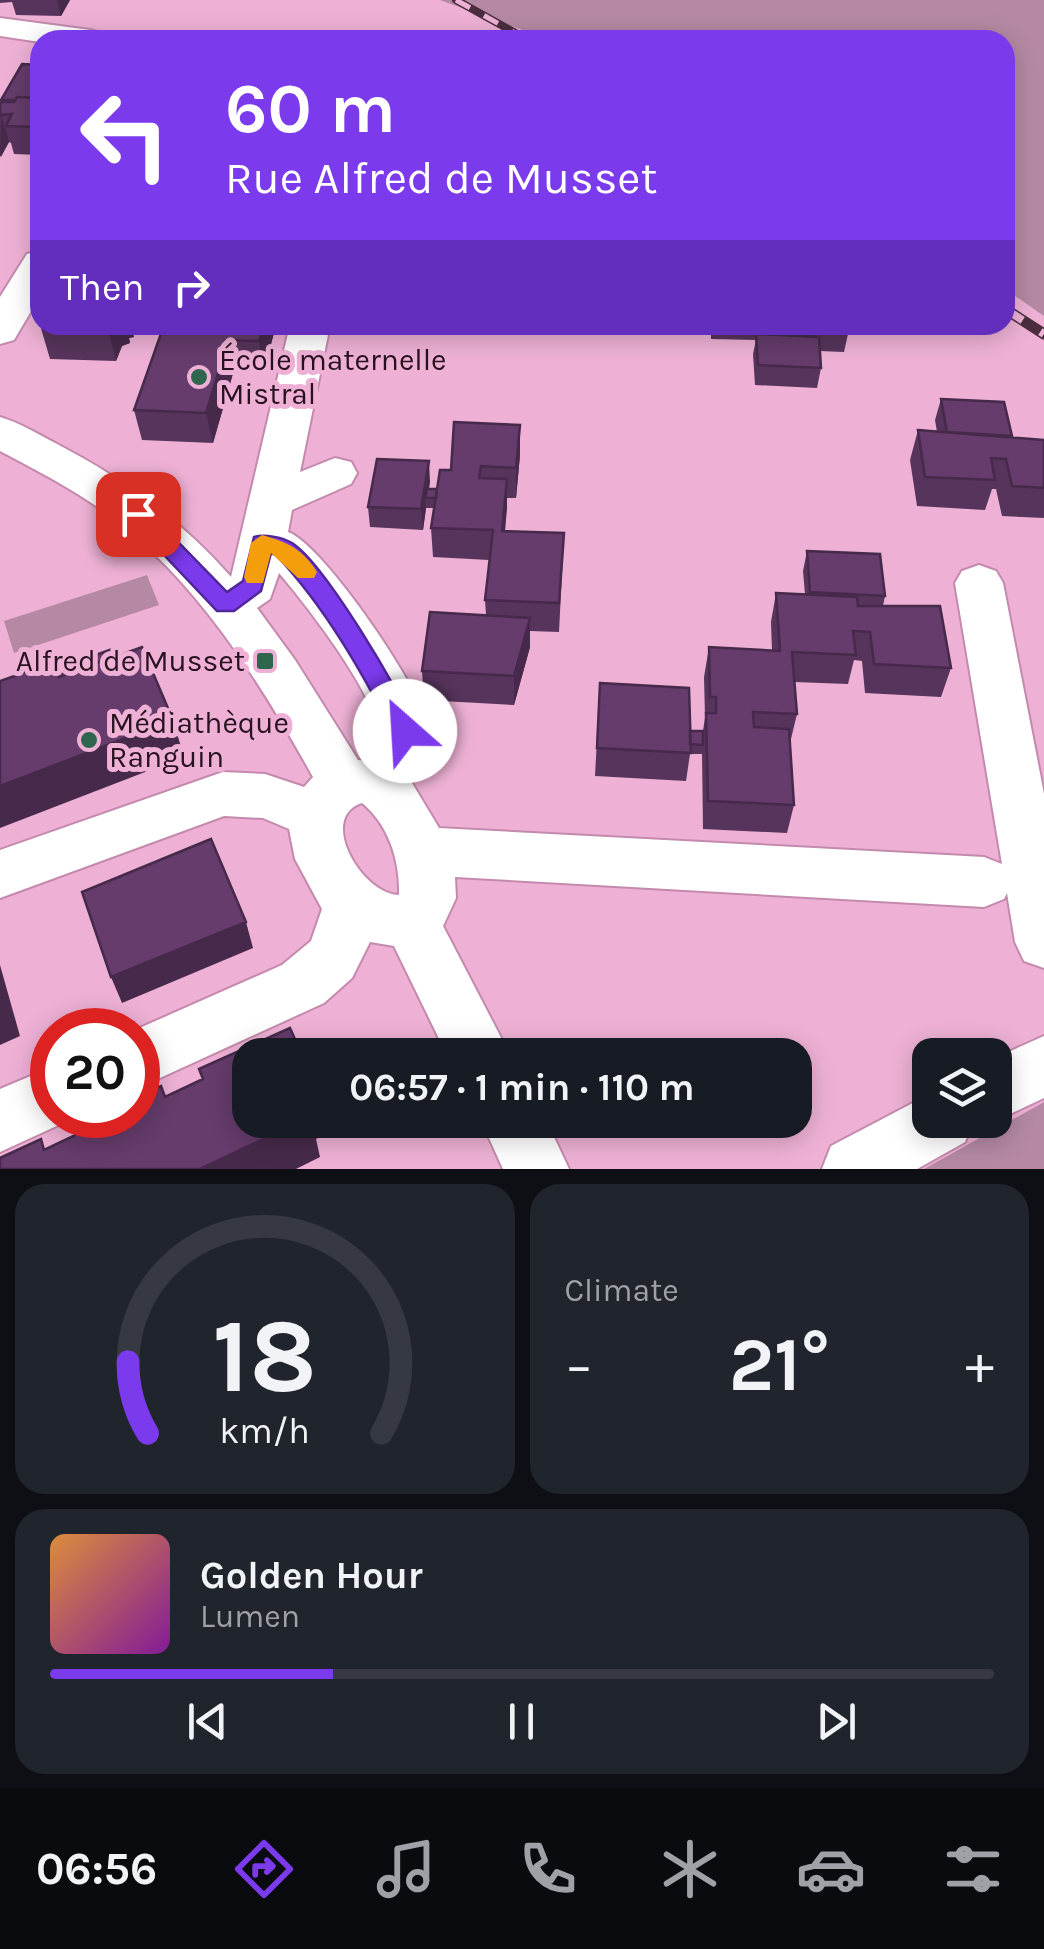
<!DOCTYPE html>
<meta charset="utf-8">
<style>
:root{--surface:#171b24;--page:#20242c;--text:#f1f3f6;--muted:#9ea1a6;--line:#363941;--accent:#7c3aed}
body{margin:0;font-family:Karla,sans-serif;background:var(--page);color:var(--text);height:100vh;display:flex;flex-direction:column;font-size:38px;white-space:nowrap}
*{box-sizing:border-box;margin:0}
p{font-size:32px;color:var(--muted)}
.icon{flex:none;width:55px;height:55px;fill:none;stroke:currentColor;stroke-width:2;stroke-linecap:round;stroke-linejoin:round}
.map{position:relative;height:1169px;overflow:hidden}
.panel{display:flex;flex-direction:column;gap:15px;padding:15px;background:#0d0f14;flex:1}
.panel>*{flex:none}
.top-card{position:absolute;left:30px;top:30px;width:985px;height:305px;border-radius:30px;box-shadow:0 5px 25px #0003;background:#7c3aed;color:#fff;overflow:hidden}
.tools{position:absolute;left:912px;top:1038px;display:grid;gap:20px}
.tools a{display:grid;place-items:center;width:100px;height:100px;border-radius:20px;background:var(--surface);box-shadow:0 5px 25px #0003;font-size:50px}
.speed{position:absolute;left:30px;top:1008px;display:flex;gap:20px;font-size:50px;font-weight:700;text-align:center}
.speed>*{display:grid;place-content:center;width:130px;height:130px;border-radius:50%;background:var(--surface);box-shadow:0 5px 25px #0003;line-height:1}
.speed .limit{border:15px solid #d22;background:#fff;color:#111}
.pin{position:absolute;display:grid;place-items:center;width:85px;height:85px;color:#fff;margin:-42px;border-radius:20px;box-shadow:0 5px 15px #0006}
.me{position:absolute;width:110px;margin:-55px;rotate:334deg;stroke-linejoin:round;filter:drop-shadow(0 0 8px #0008)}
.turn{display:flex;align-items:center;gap:35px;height:210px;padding:0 30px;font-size:45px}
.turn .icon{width:130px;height:130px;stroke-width:2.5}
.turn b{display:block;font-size:70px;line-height:85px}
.then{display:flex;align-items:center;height:95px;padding:0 30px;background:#0003;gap:20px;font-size:38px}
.big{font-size:75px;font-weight:700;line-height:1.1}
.panel .card{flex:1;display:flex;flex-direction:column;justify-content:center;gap:15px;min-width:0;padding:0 35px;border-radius:30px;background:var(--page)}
.panel .dial{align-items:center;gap:0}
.dial svg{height:260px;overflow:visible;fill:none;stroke:var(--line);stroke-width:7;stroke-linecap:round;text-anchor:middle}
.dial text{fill:var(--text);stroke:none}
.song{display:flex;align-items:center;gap:30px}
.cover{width:120px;height:120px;border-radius:15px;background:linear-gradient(135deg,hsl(30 70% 55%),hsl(290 70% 35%))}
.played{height:10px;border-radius:5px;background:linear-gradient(90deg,var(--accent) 30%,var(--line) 30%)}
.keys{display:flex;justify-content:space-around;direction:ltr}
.heat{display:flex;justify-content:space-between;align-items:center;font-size:55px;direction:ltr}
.panel .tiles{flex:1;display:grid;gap:15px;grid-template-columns:1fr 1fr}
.card:last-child{grid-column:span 2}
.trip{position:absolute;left:232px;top:1038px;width:580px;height:100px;border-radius:30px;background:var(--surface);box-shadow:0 5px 25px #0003;font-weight:700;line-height:100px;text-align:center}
.tab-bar{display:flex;height:160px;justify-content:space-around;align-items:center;background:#090b0e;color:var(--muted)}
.tab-bar .icon{width:70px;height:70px}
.tab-bar .active{color:var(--accent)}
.tab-bar b{font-size:45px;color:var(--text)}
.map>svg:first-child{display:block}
.green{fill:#b589a3}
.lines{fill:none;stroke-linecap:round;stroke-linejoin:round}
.minor-casing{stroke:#c48aad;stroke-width:4}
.minor{fill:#fff;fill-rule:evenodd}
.rail-far1-casing{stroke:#4a2e3f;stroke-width:8}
.rail-casing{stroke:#4a2e3f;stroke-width:11}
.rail-far1{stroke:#eeb1d5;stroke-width:5;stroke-dasharray:16;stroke-linecap:butt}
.rail{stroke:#eeb1d5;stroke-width:8;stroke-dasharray:21;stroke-linecap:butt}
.wall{fill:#57345c}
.shaded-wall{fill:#472a4b}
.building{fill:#653c6b;stroke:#472a4b;stroke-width:2.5}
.route{fill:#7c3aed;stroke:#51269a;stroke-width:2.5}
.slow{fill:#f59e0b}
.poi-dot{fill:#2f664d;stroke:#eeb1d5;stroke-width:4}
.labels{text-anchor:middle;stroke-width:10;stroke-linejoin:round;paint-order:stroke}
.poi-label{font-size:30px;fill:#281220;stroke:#eeb1d5;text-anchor:start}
</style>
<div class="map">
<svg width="1044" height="1169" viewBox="0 0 1044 1169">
<rect width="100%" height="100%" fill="#eeb1d5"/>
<path class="green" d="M440,0H1044V316L1005,289V40H550Z
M147,575L159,605L14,653L4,621Z
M1044,1102V1169H924Z"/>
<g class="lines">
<g class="minor-casing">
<path id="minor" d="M0,18L90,30L101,33L106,40L40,42L0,36Z
M40,251V296L14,340L0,344V297L27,254Z
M290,325H330L300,472L335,458L351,462L357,473L351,484L292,510L288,532C324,545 424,693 431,733C434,750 421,769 412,783L439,828L984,857L1002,864L955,583L962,571L979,565L996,571L1003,583L1044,794V968L1024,961L1015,942L1007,893L1004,899L984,907L455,877L456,898L443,926L510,1055H447L394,946L370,942L352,978L324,1003L138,1088L135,1030L282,965L311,941L322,909L295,859L289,829L263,818L224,816L0,898V850L223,772L265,774L304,787L313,777C259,680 196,579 106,513C73,489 36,470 0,451V417C20,423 38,434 57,444C124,479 181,520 231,577ZM279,573C308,607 377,696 380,738L369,761L358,760L295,660L257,608L270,599ZM362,803C389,825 400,861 399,895C361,894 317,817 362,803Z
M1044,1036V1098L995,1121L992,1120H995V1058Z
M52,1067V1115H76L74,1118L0,1152V1089Z
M930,1094V1120H974L965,1142L917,1169H822L831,1146Z
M481,1120H546L569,1169H503Z"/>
</g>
<use href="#minor" class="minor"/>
<g class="rail-far1-casing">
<path id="rail-far1" d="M456,0L528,40"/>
</g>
<g class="rail-casing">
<path id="rail" d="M1005,309L1044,334"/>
</g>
<use href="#rail-far1" class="rail-far1"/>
<use href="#rail" class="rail"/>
</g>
<path class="wall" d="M0,0H70L61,16L16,15L12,2L0,3Z
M40,65V155L14,154L11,143L9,142L0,157V102H2L1,100Z
M40,325H136L137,329L132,331L134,337L129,338L130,343L122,346L116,361L50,359Z
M164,325H276L264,371L234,370L213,443L142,440L134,410Z
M711,325H850L844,352L820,351L821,368L817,388L755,385L753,354L756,340L711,339Z
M941,399L1012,438L1044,440V518L1002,516L996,489H992L985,510L917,506L910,460L918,430L937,432L935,420Z
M520,455L516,498H507L505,531L564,533L559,632L530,631V647L514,705L424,700L422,671L486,615L485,600L489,560L433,557L431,528L434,508H426L423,530L370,527L368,507L429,461V489H437L451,470Z
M807,551L885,596L883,606L951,668L941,697L865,693L862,661L854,660L848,684L794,682L797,714L790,743L794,805L787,833L703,829L702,754H690L686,781L595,776L600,683L690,731H703L705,717L704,677L709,647L772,651L771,622L776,593L805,594L803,571Z"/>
<path class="shaded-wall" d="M57,0H70L61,16Z
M1,114L9,142L1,157L0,154Z
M107,325H136L137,329L132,331L134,337L129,338L130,343L122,346L116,361Z
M264,325H276L264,371L259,341Z
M228,340L234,370L213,443L206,413Z
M520,425V455L516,498V468Z
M429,461L430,482L428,498H425L426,508L423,530L421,509Z
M507,479V509L502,560V531Z
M530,618V647L514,705V676Z
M173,720L184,757L0,828V786Z
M246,922L253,948L122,1003L111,977Z
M0,965L20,1036L0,1045Z
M303,1120H325L328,1133L316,1139L320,1157L296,1169H200Z"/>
<path class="building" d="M22,64L40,65V98L17,97L15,100H1Z
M17,97L40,98V127L6,126L12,114L0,115V102H14Z
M164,325H264L259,341L228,340L206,413L134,410Z
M756,334L819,337L821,368L758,365Z
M941,399L1004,402L1012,436L947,432Z
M454,422L520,425L516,468L481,466L479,478L507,479L502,531L564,533L559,603L485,600L493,530L431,528L440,470H451Z
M918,430L1044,440V488L1012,486L1006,459L991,458L995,480L925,477Z
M377,459L429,461L421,509L368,507Z
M427,489H437L436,498H425Z
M807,551L880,554L885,596L810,592Z
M776,593L857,597L858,606H940L951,668L874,664L870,632L853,631L856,655L792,652L797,714L753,712L754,727L789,729L794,805L708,801L706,713H716V697H710L709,647L780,651Z
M430,612L530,618L514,676L422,671Z
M142,647L173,720L0,786V681L54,662L59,677Z
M112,649L115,656L59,677L56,669Z
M600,683L689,688L691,753L597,748Z
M690,731H703V745L690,744Z
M211,839L246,922L111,977L82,892Z
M290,1028L302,1055H250V1120H303L200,1169H0V1158L41,1139L44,1150L82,1132L79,1123L97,1115H138V1097L161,1086L165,1097L203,1079L199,1069Z"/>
<path class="route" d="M138,506L145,508L227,592L243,581L254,537C264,534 282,537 292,543C325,564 400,692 417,731L414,738H396C363,674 326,608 276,555L271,553L261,591L234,611H217L130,519L127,514L130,508Z"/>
<path class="slow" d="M262,535C287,542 303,549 317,572L314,578H298L271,553L263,583H247L244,577L251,543Z"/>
<g class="poi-dot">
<circle cx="199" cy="377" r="10"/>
<rect x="255" y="651" width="20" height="20" rx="5"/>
<circle cx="89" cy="740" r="10"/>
</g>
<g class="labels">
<g class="poi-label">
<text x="219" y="370">École maternelle<tspan x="219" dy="34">Mistral</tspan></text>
<text x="245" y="671" text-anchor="end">Alfred de Musset</text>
<text x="109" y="733">Médiathèque<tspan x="109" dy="34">Ranguin</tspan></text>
</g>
</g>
</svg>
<div class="tools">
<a><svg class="icon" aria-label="layers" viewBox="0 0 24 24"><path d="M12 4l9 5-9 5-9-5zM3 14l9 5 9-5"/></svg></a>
</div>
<div class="speed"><div class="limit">20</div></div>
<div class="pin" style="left:138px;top:514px;background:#d93025"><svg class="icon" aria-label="arrive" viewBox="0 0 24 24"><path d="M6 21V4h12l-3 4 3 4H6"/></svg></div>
<svg class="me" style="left:405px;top:731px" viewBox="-20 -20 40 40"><circle r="19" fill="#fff"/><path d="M0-13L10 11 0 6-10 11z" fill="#7c3aed"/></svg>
<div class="trip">06:57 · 1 min · 110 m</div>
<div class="top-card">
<div class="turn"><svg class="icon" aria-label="left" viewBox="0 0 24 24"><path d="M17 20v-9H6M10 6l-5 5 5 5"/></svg><div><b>60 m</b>Rue Alfred de Musset</div></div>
<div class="then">Then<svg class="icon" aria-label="right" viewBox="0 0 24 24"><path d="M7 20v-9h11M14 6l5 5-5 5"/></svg></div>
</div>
</div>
<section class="panel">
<div class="tiles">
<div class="card dial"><svg viewBox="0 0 100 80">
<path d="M14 69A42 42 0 1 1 86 69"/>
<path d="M14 69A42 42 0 0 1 8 47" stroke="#7c3aed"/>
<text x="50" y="56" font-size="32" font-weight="700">18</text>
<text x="50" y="72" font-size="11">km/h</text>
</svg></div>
<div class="card"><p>Climate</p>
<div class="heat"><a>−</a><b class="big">21°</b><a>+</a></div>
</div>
<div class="card">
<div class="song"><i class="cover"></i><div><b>Golden Hour</b><p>Lumen</p></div></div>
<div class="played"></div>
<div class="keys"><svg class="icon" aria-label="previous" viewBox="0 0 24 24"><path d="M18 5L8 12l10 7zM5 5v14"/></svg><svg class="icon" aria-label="pause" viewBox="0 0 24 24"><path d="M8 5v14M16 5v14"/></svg><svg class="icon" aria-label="next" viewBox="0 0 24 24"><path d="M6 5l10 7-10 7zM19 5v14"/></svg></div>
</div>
</div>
</section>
<nav class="tab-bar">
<b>06:56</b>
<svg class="icon active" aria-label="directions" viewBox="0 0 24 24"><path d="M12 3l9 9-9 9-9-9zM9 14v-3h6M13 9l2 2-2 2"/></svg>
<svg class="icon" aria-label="music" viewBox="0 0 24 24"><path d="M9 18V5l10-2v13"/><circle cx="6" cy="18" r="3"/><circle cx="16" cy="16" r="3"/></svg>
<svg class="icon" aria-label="phone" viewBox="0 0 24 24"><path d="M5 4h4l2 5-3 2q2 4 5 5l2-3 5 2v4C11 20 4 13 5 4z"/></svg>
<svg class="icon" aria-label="climate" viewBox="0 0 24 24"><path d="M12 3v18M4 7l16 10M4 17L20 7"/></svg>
<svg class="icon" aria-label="car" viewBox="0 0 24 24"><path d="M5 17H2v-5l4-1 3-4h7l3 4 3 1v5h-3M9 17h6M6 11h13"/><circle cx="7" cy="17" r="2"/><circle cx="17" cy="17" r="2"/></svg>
<svg class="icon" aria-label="filters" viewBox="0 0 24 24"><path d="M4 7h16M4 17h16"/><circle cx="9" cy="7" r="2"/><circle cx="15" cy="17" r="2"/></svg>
</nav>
